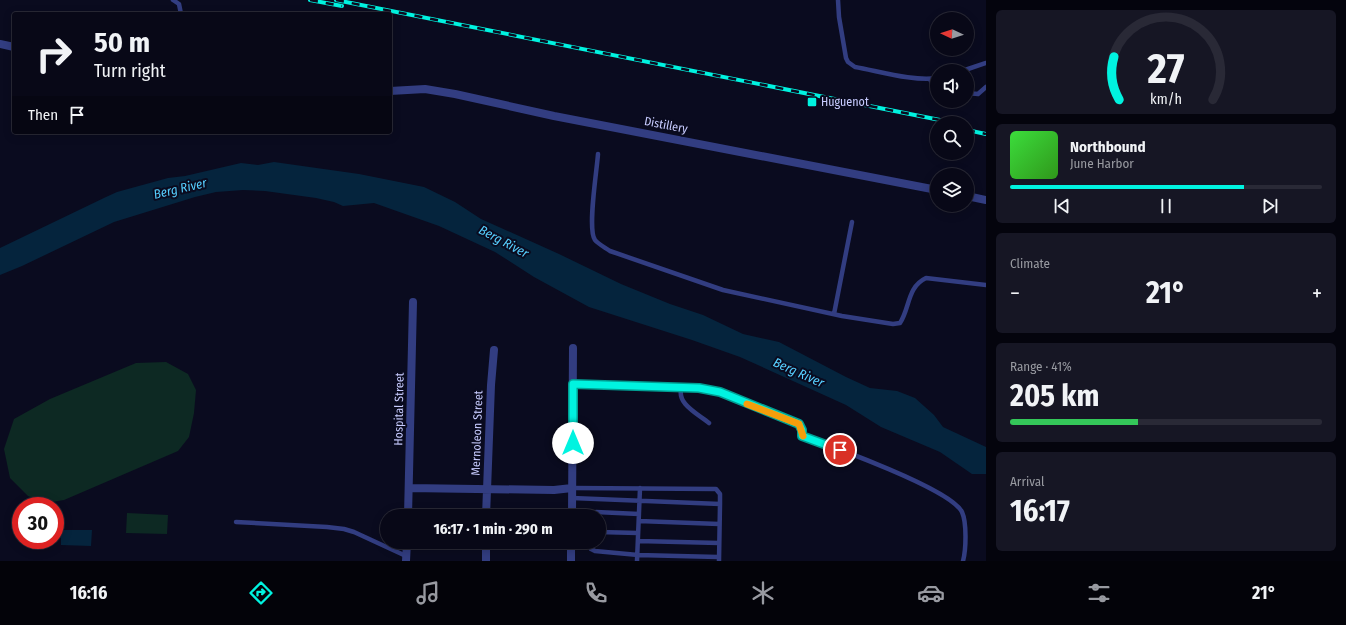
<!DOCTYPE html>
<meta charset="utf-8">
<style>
:root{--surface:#080817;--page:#161624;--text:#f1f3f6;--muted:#989aa1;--line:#292936;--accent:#00f3e0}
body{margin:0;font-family:"Fira Sans Condensed",sans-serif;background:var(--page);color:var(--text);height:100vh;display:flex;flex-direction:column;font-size:15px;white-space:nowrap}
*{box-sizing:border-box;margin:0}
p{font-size:13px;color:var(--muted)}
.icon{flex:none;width:22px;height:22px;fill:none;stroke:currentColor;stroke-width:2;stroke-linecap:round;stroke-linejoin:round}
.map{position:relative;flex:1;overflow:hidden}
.side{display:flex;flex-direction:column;gap:10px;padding:10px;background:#04040d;width:360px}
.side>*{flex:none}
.top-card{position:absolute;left:12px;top:12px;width:380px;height:122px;border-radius:4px;box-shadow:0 2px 10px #0003,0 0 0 1px var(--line);background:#080817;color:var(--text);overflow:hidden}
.needle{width:26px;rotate:274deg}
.fabs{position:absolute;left:930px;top:12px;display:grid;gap:8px}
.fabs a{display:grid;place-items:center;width:44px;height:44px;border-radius:50%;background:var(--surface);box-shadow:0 2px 10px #0003,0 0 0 1px var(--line);font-size:20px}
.speed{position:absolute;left:12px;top:497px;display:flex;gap:8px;font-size:20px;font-weight:700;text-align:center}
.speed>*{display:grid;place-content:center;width:52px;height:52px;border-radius:50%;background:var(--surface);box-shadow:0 2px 10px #0003,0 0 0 1px var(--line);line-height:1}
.speed .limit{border:6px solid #d22;background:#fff;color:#111}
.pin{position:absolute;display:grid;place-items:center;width:34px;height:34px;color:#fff;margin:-17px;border:2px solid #fff;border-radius:50%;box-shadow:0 1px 4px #0007}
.me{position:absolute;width:44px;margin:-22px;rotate:0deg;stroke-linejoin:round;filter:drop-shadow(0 0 3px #0008)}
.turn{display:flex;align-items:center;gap:14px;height:84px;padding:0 16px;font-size:18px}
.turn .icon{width:52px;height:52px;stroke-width:2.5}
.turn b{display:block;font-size:28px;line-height:34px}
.then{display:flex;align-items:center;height:38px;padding:0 16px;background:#0003;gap:8px;font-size:15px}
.big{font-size:30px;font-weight:700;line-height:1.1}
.side .widget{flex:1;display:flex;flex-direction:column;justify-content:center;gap:6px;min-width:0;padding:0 14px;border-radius:6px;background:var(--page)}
.side .dial{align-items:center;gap:0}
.dial svg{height:104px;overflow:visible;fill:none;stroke:var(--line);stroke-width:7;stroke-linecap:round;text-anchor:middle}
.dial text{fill:var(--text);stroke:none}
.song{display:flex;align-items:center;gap:12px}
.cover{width:48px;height:48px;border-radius:6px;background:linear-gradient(135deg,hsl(120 70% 55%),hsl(110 70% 35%))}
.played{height:4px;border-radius:2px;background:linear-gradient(90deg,var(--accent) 75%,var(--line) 75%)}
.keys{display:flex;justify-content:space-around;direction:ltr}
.heat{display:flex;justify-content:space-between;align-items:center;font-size:22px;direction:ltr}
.charge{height:6px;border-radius:3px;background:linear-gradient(90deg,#34c759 41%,var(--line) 0)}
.trip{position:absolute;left:380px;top:509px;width:226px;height:40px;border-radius:20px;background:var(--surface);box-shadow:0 2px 10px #0003,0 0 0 1px var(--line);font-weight:700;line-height:40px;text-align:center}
.dock{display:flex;height:64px;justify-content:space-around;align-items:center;background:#030309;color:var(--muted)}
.dock .icon{width:28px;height:28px}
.dock .active{color:var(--accent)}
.dock b{font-size:18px;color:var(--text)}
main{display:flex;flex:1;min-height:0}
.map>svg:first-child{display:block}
.green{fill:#0d2923}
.water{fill:#05243d}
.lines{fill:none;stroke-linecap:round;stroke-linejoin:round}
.lane{stroke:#323d81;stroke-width:4.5}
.street{stroke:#323d81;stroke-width:8}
.rail-casing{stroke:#00f3e0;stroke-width:4}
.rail{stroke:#0a0b1f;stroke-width:2.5;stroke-dasharray:8;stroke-linecap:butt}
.route-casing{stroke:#009e92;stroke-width:10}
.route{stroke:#00f3e0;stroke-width:7}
.slow{stroke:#f59e0b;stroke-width:7}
.poi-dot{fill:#00f3e0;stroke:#0a0b1f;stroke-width:1.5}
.labels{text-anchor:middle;stroke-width:4;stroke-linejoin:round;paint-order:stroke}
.poi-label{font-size:12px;fill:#c8ccff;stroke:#0a0b1f;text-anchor:start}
.street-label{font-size:12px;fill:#c8ccff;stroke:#0a0b1f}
.water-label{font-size:13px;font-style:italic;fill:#56cfff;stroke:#0a0b1f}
</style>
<main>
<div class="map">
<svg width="986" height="561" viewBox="0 0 986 561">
<rect width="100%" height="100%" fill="#0a0b1f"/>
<path class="green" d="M166,362L188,374L196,390L194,413L189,437L178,451L64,500L46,503L28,496L10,478L4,449L14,419L50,399L136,363Z
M127,513L168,515L167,534L126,533Z"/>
<path class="water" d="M274,162L359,174L424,187L455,202L481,219L559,254L621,284L670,304L703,315L743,334L779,342L846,377L870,388L897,391L915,398L934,415L943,427L986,447V474H972L940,452L881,427L846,405L740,357L692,340L589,307L534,277L495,252L439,226L374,203L343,206L334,202L316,198L265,191L243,190L216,192L195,197L114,222L22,266L0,275V248L106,197L117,192L168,178L185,176L241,163L258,165Z
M61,530H92L91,546L61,545Z"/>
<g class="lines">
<path class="lane" d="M173,0L179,4L181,14
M838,0L839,17L846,58L848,62L855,67C878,71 915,82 937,78
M962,71L986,63
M930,79L934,88L937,89
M967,93L978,94L986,87
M598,154C597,170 587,230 595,240C598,244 606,248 610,251L723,290L842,316L893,324L900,323C910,308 907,287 926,278L986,285
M834,314L852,222
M573,384L699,388L720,392L799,424L802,430V436C831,446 951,489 962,512C967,523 966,550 963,561
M682,387C675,403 698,414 709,423
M572,488L716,489L720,494V504L719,561
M572,498L720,504
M591,516L596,512L639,514
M639,521L719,524
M236,522L327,527L344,529L354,532L406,556
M599,532L638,533
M638,541L719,543
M588,542L591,549L595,551L638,555L718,557
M637,561L640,488"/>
<path class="street" d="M0,44L14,47
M390,91L425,89L455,94L554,116L937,190
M967,196L986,200
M409,488L554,490L572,488
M408,516L413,302
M486,516L491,385L494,350
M572,516L573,348
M406,561L407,542
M486,561V542
M571,561V542"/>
<g class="rail-casing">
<path id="rail" d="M310,0L342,6
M336,0L955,123
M967,130L986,134"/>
</g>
<use href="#rail" class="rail"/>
</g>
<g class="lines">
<g class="route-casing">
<path id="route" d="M573,443V384L699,388L720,392L799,424L802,430V436L840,450"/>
</g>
<use href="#route" class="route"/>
<path class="slow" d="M747,404L799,424L803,436"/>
</g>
<rect class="poi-dot" x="807" y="97" width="10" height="10" rx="2"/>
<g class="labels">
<g class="poi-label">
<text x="821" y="106">Huguenot</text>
</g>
<g class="street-label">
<text transform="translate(666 125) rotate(11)" y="4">Distillery</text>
<text transform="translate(399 409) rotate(-89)" y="4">Hospital Street</text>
<text transform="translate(477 433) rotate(-88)" y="4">Mernoleon Street</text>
</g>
<g class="water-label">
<text transform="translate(180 188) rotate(-13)" y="5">Berg River</text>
<text transform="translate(504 241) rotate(28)" y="5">Berg River</text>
<text transform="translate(799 372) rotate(24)" y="5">Berg River</text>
</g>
</g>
</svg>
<div class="fabs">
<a><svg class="needle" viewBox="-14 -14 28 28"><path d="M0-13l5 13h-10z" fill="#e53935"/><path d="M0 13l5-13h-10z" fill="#989aa1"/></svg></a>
<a><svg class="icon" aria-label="sound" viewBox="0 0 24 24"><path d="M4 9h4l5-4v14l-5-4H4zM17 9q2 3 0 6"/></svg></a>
<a><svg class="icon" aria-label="search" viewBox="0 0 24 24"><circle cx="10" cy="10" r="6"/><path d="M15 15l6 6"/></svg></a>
<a><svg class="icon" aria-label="layers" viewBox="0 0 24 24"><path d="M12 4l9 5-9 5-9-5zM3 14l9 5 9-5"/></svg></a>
</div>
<div class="speed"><div class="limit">30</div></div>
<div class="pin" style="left:840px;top:450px;background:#d93025"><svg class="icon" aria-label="arrive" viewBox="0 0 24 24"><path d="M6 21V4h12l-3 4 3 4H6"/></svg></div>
<svg class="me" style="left:573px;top:443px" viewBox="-20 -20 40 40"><circle r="19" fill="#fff"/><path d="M0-13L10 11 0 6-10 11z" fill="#00f3e0"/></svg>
<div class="trip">16:17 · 1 min · 290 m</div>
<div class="top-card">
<div class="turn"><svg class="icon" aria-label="right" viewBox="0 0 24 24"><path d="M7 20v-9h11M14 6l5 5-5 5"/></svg><div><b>50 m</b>Turn right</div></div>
<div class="then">Then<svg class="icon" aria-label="arrive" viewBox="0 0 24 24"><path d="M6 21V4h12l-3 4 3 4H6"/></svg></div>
</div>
</div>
<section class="side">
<div class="widget dial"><svg viewBox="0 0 100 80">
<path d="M14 69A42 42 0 1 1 86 69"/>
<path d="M14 69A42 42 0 0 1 10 36" stroke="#00f3e0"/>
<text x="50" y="56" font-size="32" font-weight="700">27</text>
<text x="50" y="72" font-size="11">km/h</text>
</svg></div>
<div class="widget">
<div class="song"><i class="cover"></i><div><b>Northbound</b><p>June Harbor</p></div></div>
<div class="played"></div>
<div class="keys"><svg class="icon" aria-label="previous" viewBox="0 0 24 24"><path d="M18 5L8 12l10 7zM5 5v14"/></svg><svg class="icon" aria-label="pause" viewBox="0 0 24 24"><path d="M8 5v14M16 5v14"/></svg><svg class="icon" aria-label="next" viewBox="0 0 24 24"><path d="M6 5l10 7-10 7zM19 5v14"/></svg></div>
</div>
<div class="widget"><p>Climate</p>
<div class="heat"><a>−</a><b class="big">21°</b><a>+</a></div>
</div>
<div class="widget"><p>Range · 41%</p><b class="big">205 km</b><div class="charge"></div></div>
<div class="widget"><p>Arrival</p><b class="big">16:17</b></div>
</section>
</main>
<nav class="dock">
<b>16:16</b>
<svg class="icon active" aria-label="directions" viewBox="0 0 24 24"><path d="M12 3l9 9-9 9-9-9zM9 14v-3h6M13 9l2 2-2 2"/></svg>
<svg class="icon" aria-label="music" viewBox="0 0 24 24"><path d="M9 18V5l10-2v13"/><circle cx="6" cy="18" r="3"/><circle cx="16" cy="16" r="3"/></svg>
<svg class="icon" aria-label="phone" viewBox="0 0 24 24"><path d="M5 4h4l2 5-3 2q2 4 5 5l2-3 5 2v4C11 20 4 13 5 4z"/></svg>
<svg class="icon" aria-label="climate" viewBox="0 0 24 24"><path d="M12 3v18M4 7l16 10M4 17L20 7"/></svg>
<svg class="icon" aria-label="car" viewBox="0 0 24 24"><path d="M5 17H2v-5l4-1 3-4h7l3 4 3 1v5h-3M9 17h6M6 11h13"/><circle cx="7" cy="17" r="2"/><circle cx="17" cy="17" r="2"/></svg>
<svg class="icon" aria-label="filters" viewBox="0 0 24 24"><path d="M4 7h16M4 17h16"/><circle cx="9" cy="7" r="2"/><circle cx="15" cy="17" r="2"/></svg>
<b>21°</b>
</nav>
